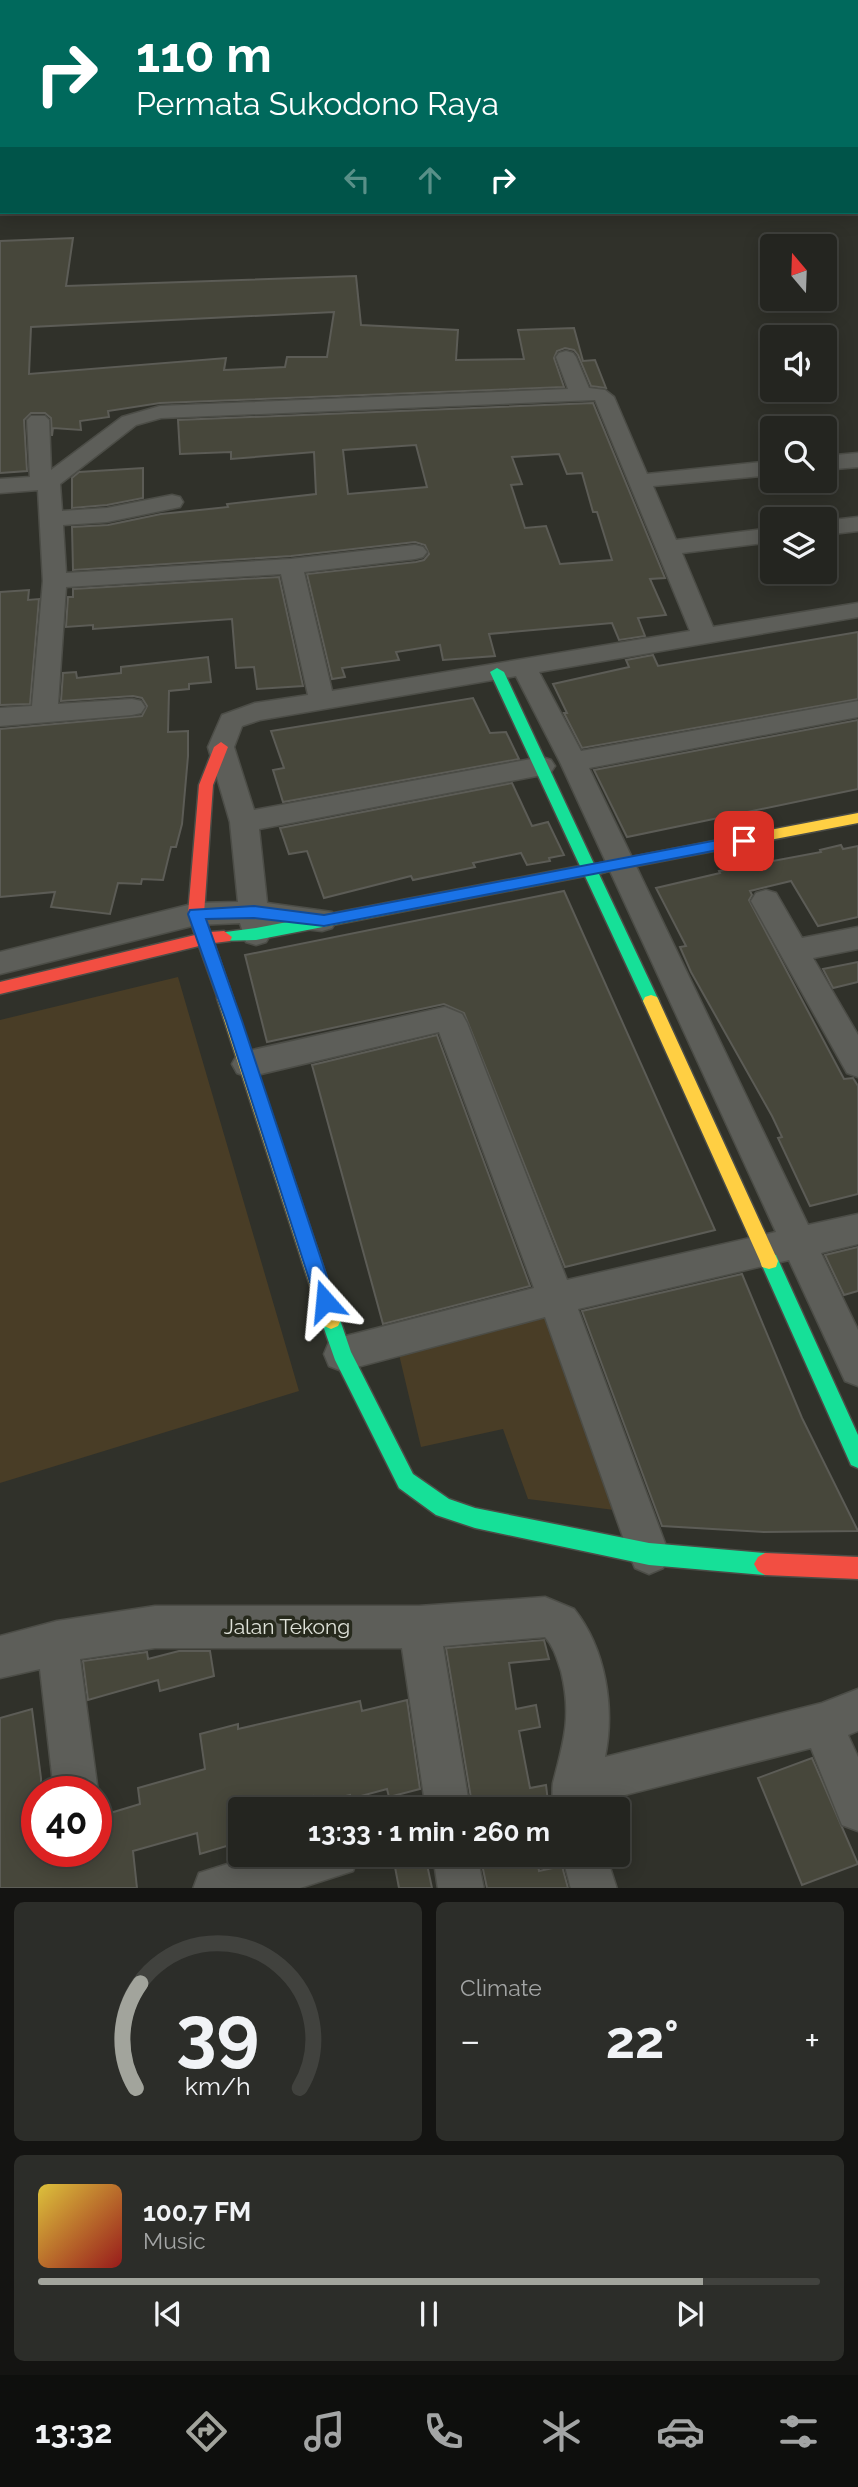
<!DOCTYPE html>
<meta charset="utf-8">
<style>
:root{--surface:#242520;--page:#2c2d29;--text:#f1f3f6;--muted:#a3a5a5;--line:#41423e;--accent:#a2a49c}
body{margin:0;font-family:Raleway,sans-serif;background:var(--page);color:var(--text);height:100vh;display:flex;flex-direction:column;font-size:26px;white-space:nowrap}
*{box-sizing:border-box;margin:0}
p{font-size:23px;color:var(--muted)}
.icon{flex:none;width:38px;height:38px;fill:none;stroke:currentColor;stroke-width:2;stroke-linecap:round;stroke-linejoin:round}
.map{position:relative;height:1888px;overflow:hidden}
.sheet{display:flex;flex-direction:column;gap:14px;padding:14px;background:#141412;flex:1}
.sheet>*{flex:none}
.hud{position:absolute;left:0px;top:0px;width:859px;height:214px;box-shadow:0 4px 18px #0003,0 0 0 2px var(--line);background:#00695c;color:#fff;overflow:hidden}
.needle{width:46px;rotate:341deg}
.controls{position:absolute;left:760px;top:234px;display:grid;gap:14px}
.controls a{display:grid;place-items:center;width:77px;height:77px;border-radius:7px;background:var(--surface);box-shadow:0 4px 18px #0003,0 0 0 2px var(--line);font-size:35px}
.speed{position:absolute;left:21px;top:1776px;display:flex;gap:14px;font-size:35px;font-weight:700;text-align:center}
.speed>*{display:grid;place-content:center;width:91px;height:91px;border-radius:50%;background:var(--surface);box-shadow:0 4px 18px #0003,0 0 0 2px var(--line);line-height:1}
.speed .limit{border:10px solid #d22;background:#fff;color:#111}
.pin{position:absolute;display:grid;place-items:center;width:60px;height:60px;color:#fff;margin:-30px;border-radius:14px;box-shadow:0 4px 10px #0006}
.me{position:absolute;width:77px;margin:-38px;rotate:342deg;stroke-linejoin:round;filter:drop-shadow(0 0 5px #0008)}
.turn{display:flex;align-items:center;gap:24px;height:147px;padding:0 21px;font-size:32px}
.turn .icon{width:91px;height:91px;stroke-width:2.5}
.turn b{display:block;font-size:49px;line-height:60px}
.lanes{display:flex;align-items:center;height:66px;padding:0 21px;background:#0003;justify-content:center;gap:35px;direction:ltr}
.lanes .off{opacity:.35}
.big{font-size:52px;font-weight:700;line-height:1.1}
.sheet .tile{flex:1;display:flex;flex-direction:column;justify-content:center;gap:10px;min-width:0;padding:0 24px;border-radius:10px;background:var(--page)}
.sheet .dial{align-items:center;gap:0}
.dial svg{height:182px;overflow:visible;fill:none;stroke:var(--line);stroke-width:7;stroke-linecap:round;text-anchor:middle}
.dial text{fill:var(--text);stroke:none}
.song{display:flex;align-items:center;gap:21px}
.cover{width:84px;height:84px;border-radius:10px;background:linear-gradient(135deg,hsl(50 70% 55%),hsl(0 70% 35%))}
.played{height:7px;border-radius:4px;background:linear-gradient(90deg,var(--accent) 85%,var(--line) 85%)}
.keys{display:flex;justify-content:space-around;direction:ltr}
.heat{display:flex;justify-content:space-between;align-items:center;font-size:38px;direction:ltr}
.sheet .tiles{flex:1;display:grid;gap:14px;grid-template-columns:1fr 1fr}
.tile:last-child{grid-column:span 2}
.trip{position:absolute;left:228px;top:1797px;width:402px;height:70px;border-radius:7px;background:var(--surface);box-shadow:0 4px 18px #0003,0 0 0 2px var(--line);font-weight:700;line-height:70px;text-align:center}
.dock{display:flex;height:112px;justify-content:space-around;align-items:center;background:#0e0f0d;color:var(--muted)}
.dock .icon{width:49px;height:49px}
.dock .current{color:var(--accent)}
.dock b{font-size:32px;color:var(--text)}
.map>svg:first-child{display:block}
.green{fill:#493d26}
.building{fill:#47473b;stroke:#5c5c56;stroke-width:2;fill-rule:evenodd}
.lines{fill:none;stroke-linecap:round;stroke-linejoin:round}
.street-casing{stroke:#4c4d47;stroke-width:3}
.fast-casing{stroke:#4c4d47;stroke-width:3}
.slow-casing{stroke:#4c4d47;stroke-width:3}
.jam-casing{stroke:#4c4d47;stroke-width:3}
.street{fill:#5d5e59;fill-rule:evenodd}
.fast{fill:#16e098;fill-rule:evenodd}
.slow{fill:#ffcf43;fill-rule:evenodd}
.jam{fill:#f24e42;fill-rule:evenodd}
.route{fill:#1a73e8;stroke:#114b97;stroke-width:2}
.labels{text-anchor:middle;stroke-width:7;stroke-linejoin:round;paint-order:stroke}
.near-street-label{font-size:21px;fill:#dfe2d9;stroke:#272a1d}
</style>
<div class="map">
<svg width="858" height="1889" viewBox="0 0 858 1889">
<rect width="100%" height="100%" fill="#30312a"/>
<path class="green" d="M178,977L299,1391L0,1483V1020Z
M552,1311L622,1511L528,1499L503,1429L421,1447L397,1346Z"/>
<path class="building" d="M73,238L66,286L356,276L361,325L458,330L456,360L524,359L518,330L574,328L583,361L595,360L606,388L591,386L578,355L574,350L565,348L557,351L554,358L564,387L160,403L108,411L109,417L80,421L81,430L53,428L52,436L51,418L45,413H31L24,420L27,471L0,473V241ZM334,312L327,357H287L285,367L224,370L226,358L29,374L31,327Z
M593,403L665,578L650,579L666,615L638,618L645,636L619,640L612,623L489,634L495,656L443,660L440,645L396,652L399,660L342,668L345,677L332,679L307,574L416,562L424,560L429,554L425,545L415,542L291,556L73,570L72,527L108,525L161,514L228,507L227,504L316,494L314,452L231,459V452L180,454L178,420ZM416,445L427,487L348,494L343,450ZM559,454L567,474L582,473L593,512H597L612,560L560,564L546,526L525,528L511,485L522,484L512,457Z
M143,468V498L107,505L72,508V478L79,472Z
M279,577L303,686L257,689L254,667L236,668L232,619L93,629V625L66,627L68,597H73V589Z
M29,590L28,600L39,599L30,704L0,705V592Z
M858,632V699L582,748L564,713H567L553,684L629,667L626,660L653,655L658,666Z
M208,657L211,682L189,684V689L169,691L168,732L188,731V756L182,824L176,847H171L163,880L142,879L141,884L118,883L110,914L51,907L55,892L0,897V729L142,716L147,706L142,698L133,696L61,701L63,673L76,672L77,678L121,673V667Z
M473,698L490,733L506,732L519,759L283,802L273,770L284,768L271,731Z
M858,720V789L627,837L594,770Z
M512,783L532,826L548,822L564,855L549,858L550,861L527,865L521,853L473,863L475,867L413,880L411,876L324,898L307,851L289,854L280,828Z
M841,845L843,849L858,846V917L818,926L791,881L750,891L752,895L749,900L844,1079L853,1078L858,1086V1194L810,1206L778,1138L782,1137L772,1116L691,972L680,947L686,946L656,888L720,873L719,871L821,852L820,850Z
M564,891L715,1230L565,1267L464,1013L444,1004L267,1042L245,955Z
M858,962V982L833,988L823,969Z
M437,1035L530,1286L383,1324L312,1065Z
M858,1247V1291L844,1295L825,1255Z
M742,1274L802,1418L858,1531L764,1532L662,1526L582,1311Z
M544,1640L549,1659L509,1663L516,1709L536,1705L540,1727L519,1731L530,1788L546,1785L549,1810H473L446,1648Z
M179,1651H210L214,1676L160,1691L158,1680L88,1700L83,1661L147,1652L148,1659Z
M407,1700L420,1789L389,1797L387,1789L350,1799V1795L315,1803L313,1796L260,1810H240V1842L200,1854L197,1833L133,1851L137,1888H0V1718L32,1709L41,1778V1792H37V1852H101L97,1817L140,1804L138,1788L205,1769L200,1734L238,1724V1729L360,1701L362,1711Z
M812,1758L858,1864L802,1885L758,1778Z
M419,1855H425L432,1888H399L394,1862Z
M480,1855H536L539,1871L562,1866L568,1888H487Z"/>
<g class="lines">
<g class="street-casing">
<path id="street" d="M0,79H2V89H0Z
M566,351L573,353L576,357L589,388L605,390L614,397L647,474L772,461V475L653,486L676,540L772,528V542L682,553L713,627L858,603V617L539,672L581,751L858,701V717L589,768L808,1225L858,1214V1244L821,1253L858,1330V1386L845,1381L789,1260L578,1309L669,1554L663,1568L649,1574L635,1568L629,1554L545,1317L342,1371L329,1366L324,1354L329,1342L342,1337L534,1288L439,1032L248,1077L237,1073L232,1064L237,1055L248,1051L445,1007L462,1014L467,1023L567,1280L776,1232L560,762L516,676L260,720L242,726L234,747L254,810L542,757L551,760L555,766L551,772L542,775L259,829L267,903L332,912L337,920L332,928L322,931L270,925L271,934L266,942L256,945L246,942L240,923L196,925L0,974V952L196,903L238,902L230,822L208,747L222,715L255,703L308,695L281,574L66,587L58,704L132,699L141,701L145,707L141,713L132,715L0,726V708L32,706L43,581L38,490L0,493V479L30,477L27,420L31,416H45L49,420L51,470L122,417L160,406L568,389L556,357L559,353ZM595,400L690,631L332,691L304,572L415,559L423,557L427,552L423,547L415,545L291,559L66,573L63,525L107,522L180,507L183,502L180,497L172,495L107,508L62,511L60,484L136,425L161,418Z
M858,453V467L824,470V456Z
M858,517V531L824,535V521Z
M766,890L776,893L802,938L858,927V949L813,958L858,1035V1077L847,1073L751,901L756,893Z
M545,1597L574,1609C606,1649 615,1708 605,1757L822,1703L858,1689V1731L848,1735L858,1757V1831L842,1825L811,1748L597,1802L596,1810H552C553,1801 552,1790 553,1783C564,1740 572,1716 561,1671C557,1659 554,1647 545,1637L443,1646L470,1810H426L402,1648H155L80,1659L98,1792L96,1796V1792H54L40,1669L0,1678V1636L57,1621L155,1606H419Z
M256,1855H359L353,1871L297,1889H193L199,1873Z
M433,1855H477L484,1889H438Z
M562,1855H606L617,1889H571Z"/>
</g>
<g class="fast-casing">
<path id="fast" d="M497,668L504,672L594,864H605L608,868L605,872L599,874L659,1001L657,1005H645L585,876L256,940L218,941L216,937L218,933L256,928L580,866L490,672Z
M769,1253L776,1255L858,1435V1468L851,1465L760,1261L762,1255Z
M331,1311L338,1314L351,1352L413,1474L449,1499L475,1508L649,1543L765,1553L772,1557L776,1564L772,1571L765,1575L649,1565L475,1528L436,1515L399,1488L335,1360L321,1320L324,1314Z"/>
</g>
<g class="slow-casing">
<path id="slow" d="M858,813V823L600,873L592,868L600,863Z
M225,992L231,994L233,998L341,1320L338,1326L331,1329L324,1326L321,1320L217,998L219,994Z
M651,995L657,997L659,1001L778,1261L776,1267L769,1269L762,1267L760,1261L643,1001L645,997Z"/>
</g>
<g class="jam-casing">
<path id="jam" d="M0,61H2V65H0Z
M221,742L228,747L213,785L204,914L210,932L224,931L232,937L230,941L214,943L233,998L231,1002H219L199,946L0,994V982L195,935L188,914L199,785L214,747Z
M765,1553L858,1557V1579L765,1575L758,1571L754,1564L758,1557Z"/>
</g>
<use href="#street" class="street"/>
<use href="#fast" class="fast"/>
<use href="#slow" class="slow"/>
<use href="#jam" class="jam"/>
</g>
<path class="route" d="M744,835L751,841L749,844L324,926L254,918L206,919L242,1021L335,1301L332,1307L325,1310L318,1307L226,1021L188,914L190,910L254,906L324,915Z"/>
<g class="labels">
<g class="near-street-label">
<text x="287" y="1634">Jalan Tekong</text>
</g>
</g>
</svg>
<div class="controls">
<a><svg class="needle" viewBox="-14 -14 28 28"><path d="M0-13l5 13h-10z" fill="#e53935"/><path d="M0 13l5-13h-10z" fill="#a3a5a5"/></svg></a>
<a><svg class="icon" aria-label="sound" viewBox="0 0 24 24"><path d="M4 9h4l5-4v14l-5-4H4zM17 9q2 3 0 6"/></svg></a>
<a><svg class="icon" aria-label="search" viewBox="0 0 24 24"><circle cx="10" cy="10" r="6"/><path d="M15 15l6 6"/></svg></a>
<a><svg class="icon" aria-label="layers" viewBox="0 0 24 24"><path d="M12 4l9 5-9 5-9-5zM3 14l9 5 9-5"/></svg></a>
</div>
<div class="speed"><div class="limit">40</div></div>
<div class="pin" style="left:744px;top:841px;background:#d93025"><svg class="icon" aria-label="arrive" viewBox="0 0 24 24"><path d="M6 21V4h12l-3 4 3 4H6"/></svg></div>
<svg class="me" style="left:325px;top:1301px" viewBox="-20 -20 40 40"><path d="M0-17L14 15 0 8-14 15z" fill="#1a73e8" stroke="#fff" stroke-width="4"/></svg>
<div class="trip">13:33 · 1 min · 260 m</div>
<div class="hud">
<div class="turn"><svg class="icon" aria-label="right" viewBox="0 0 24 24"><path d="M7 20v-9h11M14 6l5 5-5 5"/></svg><div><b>110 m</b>Permata Sukodono Raya</div></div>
<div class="lanes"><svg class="icon off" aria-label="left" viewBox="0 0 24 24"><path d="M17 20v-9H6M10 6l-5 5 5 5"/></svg><svg class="icon off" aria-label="ahead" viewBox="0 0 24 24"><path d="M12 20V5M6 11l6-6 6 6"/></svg><svg class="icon" aria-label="right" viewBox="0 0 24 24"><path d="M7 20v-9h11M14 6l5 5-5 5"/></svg></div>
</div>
</div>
<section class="sheet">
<div class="tiles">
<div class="tile dial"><svg viewBox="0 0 100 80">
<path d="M14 69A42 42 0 1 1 86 69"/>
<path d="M14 69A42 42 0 0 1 16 23" stroke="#a2a49c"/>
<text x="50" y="56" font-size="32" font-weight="700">39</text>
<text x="50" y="72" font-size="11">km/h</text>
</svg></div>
<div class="tile"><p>Climate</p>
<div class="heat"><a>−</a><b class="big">22°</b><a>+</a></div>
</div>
<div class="tile">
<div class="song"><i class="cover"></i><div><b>100.7 FM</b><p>Music</p></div></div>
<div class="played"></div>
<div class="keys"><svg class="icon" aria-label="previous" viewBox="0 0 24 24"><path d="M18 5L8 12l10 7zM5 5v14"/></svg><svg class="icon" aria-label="pause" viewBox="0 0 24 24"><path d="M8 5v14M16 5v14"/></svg><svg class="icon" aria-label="next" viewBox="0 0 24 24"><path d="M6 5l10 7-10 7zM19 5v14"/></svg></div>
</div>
</div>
</section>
<nav class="dock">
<b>13:32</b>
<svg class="icon current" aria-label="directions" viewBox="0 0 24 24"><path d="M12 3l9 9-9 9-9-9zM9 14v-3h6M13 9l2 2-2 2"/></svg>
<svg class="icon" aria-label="music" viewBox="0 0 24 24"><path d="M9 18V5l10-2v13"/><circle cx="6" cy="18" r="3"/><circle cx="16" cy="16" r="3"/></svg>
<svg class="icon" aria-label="phone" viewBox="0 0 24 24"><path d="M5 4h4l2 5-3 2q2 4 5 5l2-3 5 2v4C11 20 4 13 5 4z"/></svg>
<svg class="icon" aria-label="climate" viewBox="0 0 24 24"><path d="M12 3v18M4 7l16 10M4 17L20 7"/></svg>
<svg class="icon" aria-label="car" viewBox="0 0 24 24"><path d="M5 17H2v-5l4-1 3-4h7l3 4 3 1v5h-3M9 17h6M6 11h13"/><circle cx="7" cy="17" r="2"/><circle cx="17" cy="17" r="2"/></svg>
<svg class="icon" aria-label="filters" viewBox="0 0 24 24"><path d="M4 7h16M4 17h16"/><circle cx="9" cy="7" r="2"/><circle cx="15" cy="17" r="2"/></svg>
</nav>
